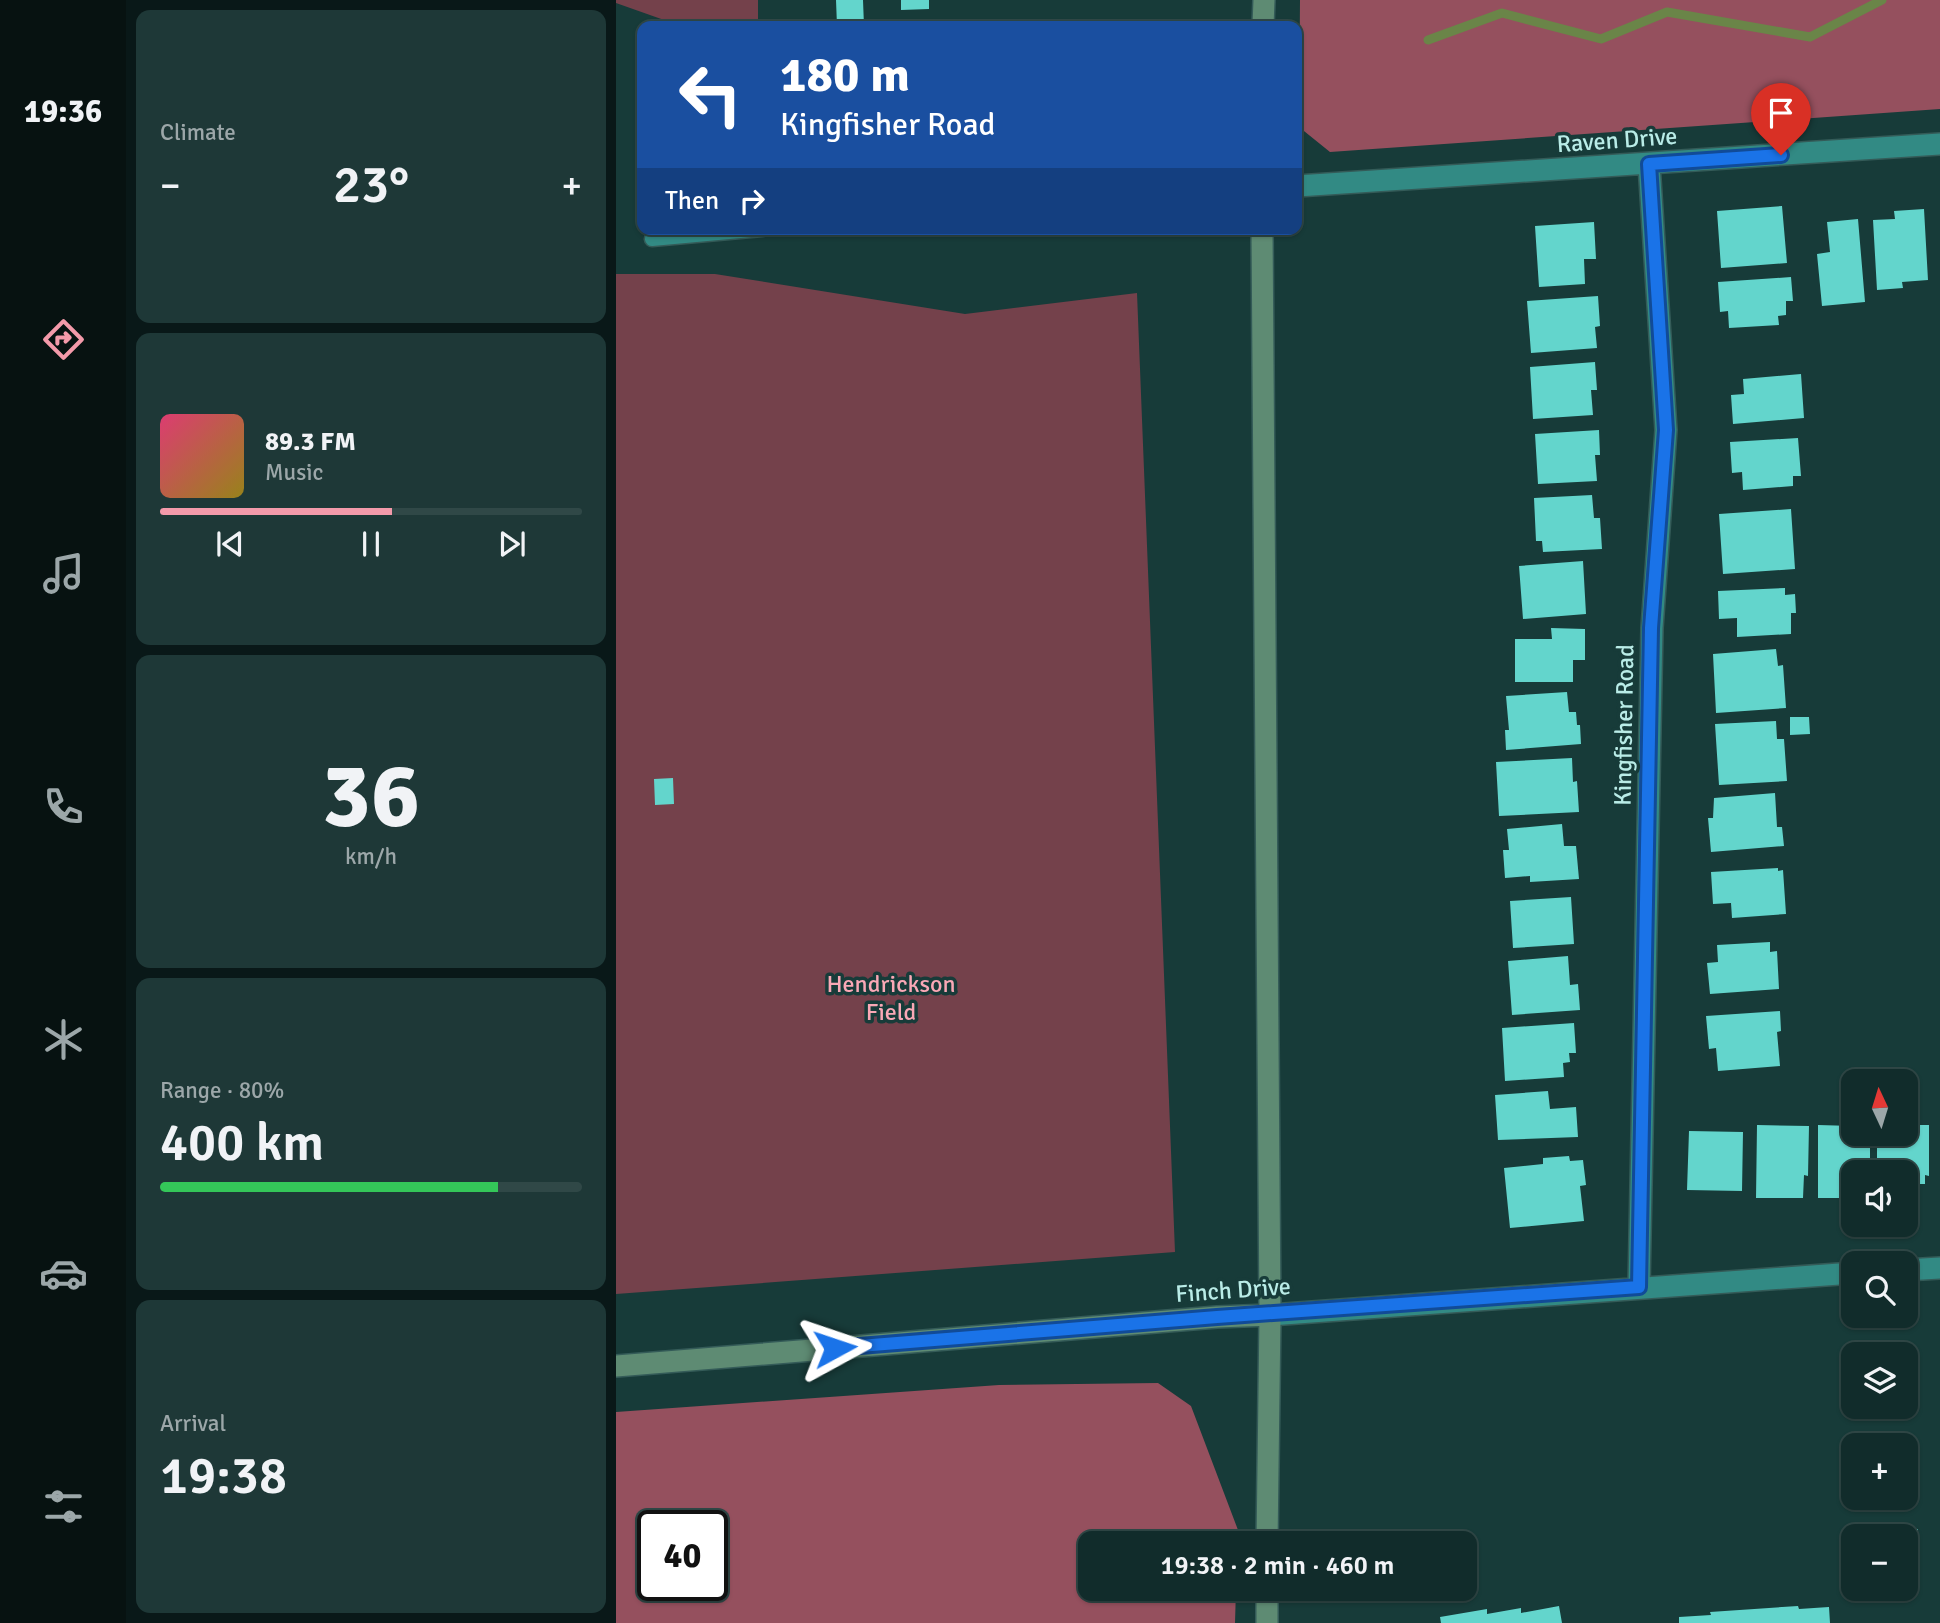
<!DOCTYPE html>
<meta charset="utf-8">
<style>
:root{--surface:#112c2b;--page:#1e3837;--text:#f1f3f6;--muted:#9ca7a9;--line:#304847;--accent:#f39aaa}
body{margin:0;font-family:Signika,sans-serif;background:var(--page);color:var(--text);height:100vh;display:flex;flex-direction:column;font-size:26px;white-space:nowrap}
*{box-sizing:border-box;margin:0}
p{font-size:23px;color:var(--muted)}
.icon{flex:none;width:38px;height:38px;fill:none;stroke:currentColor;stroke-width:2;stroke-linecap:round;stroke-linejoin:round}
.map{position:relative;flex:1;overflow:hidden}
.side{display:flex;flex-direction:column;gap:10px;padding:10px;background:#091818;width:490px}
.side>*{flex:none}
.hud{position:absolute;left:21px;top:21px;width:665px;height:214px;border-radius:14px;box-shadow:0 2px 5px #0004,0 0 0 2px var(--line);background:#1a4fa0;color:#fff;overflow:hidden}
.needle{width:46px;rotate:356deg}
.tools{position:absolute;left:1225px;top:1069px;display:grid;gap:14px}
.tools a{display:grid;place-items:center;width:77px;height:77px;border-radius:14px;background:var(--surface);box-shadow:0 2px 5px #0004,0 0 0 2px var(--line);font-size:35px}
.speed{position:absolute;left:21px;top:1510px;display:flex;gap:14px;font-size:35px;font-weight:700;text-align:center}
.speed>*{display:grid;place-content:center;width:91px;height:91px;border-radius:50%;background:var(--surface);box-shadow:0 2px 5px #0004,0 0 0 2px var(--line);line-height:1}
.speed .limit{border:4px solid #111;border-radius:10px;background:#fff;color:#111}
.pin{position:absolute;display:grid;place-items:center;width:60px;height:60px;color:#fff;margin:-72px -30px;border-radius:50% 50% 50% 0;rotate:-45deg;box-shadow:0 0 7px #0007}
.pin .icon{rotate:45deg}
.me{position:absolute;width:77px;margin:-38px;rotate:85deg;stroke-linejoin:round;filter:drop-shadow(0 0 5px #0008)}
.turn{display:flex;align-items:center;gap:24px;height:147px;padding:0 28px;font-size:32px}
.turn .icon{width:91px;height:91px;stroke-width:2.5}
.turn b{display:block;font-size:49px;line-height:60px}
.then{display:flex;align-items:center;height:66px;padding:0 28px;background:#0003;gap:14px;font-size:26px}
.big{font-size:52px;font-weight:600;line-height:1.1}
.side .card{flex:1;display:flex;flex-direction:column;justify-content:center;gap:10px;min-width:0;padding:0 24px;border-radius:14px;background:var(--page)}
.side .dial{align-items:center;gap:0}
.dial b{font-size:91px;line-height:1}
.song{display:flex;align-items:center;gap:21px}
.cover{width:84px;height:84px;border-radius:10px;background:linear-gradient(135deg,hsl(340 70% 55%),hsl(50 70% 35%))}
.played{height:7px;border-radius:4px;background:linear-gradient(90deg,var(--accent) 55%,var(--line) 55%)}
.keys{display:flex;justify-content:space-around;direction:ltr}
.heat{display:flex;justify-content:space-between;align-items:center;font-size:38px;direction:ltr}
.charge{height:10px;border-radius:5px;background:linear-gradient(90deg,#34c759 80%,var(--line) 0)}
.trip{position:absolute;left:462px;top:1531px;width:399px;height:70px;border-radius:14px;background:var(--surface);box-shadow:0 2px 5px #0004,0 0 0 2px var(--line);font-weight:600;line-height:70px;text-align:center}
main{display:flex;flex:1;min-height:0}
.menu{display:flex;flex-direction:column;width:126px;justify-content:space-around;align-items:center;background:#071211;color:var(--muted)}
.menu .icon{width:49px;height:49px}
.menu .current{color:var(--accent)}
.menu b{font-size:32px;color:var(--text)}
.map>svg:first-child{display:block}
.green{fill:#74414b}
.forest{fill:#95505e;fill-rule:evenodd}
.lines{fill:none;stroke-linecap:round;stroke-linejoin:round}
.stream{stroke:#6a8548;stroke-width:9}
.building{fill:#63d5cc}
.lane-casing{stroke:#345b58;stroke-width:17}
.street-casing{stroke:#345b58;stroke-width:24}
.secondary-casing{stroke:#345b58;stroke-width:24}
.lane{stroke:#328a84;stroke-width:14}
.street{stroke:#328a84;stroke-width:21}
.secondary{stroke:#5e8b73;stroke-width:21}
.route-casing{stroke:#114b97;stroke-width:18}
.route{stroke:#1a73e8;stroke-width:12}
.labels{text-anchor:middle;stroke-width:7;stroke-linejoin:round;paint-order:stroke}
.street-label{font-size:24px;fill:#b9ece7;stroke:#173b39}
.park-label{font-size:24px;fill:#faa8b6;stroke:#173b39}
</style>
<main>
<nav class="menu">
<b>19:36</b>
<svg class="icon current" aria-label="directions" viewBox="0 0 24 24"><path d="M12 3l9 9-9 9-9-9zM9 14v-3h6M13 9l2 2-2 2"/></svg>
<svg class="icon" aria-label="music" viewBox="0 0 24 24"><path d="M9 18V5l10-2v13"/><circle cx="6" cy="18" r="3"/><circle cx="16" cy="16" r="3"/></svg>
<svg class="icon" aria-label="phone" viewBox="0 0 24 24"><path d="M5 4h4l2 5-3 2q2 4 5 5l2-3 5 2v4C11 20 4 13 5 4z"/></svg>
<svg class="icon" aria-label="climate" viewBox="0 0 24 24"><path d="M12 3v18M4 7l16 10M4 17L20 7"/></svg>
<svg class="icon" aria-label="car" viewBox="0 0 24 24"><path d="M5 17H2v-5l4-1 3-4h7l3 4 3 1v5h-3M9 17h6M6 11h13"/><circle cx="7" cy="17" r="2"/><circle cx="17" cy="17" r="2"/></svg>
<svg class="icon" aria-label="filters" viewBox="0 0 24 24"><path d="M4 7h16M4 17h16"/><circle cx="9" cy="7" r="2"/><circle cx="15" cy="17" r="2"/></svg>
</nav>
<section class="side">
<div class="card"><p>Climate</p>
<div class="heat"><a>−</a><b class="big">23°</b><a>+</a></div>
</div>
<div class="card">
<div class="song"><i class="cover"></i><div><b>89.3 FM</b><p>Music</p></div></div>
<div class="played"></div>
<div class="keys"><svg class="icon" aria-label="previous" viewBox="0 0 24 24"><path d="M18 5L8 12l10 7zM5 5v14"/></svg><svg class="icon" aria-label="pause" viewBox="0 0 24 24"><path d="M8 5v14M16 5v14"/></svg><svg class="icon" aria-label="next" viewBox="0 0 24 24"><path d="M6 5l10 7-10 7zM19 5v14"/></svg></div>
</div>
<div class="card dial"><b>36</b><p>km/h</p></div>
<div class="card"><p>Range · 80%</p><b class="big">400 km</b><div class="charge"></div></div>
<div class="card"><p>Arrival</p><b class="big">19:38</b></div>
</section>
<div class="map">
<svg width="1324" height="1623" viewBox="0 0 1324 1623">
<rect width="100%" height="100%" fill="#173b39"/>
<path class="green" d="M0,0H142V26H65L0,3Z
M0,274H99L349,314L521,293L559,1252L0,1294Z"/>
<path class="forest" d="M684,0H1324V109L714,152L683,127Z
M542,1383L575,1406L622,1530L621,1543L474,1544V1589H620L619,1623H0V1412L383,1385ZM37,1526H96V1586H37Z"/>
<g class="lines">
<path class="stream" d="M812,40L886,13L985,39L1051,12L1194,37L1266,0"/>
</g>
<path class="building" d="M220,0H247L248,26H221Z
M285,0H313V9L285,10Z
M1166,206L1171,263L1105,268L1101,211Z
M1308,209L1312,280L1286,282L1287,288L1261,290L1257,220L1279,219L1278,211Z
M1242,219L1249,302L1206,306L1201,254L1214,252L1211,222Z
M978,222L980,259H968L969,284L923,287L919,226Z
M1175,277L1177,301H1170V315L1162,316L1163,325L1113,328L1112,311L1104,312L1102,282Z
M982,296L984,326L979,327L981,348L915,353L911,301Z
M979,362L981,390H975L977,415L917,419L914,367Z
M1185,374L1188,418L1117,424L1115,395L1128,394L1127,379Z
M983,430L984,455H979L981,481L922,484L919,434Z
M1182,438L1185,476H1177V486L1127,490L1126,472L1116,473L1114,442Z
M976,495L978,518H984L986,549L927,552L926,541H920L918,498Z
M1175,509L1179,569L1107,574L1103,514Z
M967,561L970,614L907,619L903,566Z
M1169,588V595L1179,594L1180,613H1175V634L1121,637V618L1103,619L1102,591Z
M935,628L969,629V660H957V682H899V639H936Z
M1160,649L1162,666L1167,665L1170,708L1100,713L1097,654Z
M951,692L953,712H960L961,725H964L965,744L890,750L889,730H893L890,696Z
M1174,717H1193L1194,734L1174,735Z
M1160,721L1161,739H1168L1171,781L1103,785L1099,724Z
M956,758L957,782L961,781L963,812L883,816L880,762Z
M57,778L58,804L39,805L38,779Z
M1159,793L1161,827H1166L1168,846L1095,852L1092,818H1097L1098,798Z
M946,824L948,846H960L963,879L914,882V876L889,878L887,850H893L891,829Z
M1162,868V871L1167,870L1170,914L1116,918L1115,903L1097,904L1095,872Z
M955,897L958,944L897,948L894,901Z
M1154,942V952L1161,951L1163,989L1094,994L1091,963L1102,962L1101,945Z
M952,956L954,985L962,984L964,1010L896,1015L892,961Z
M1164,1011L1165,1031L1161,1032L1164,1066L1102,1071L1100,1048L1093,1049L1090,1016Z
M958,1023L960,1053H953L954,1062L947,1063L948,1077L889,1081L886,1028Z
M932,1091L934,1109L960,1107L962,1137L882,1140L879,1095Z
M1141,1125L1193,1126L1192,1176L1188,1175L1187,1198H1140Z
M1202,1125L1237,1126V1134H1254V1172H1237V1198H1202Z
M1290,1125H1313V1176L1309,1175V1184H1294V1197H1290V1172H1261V1134H1290Z
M1073,1131L1127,1132L1126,1191L1071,1190Z
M953,1156L954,1161L967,1160L970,1185L964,1186L968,1221L894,1228L888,1168L927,1164V1158Z
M1282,1528L1302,1529L1301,1575L1290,1574V1536H1282Z
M943,1606L946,1623H825L824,1617L871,1609V1614L905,1608V1613Z
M1182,1606L1183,1609L1213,1607L1214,1623H1063V1617L1095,1615L1094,1612Z"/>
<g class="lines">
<g class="lane-casing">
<path id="lane" d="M36,239L146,229"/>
</g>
<g class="street-casing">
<path id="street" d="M681,186L1324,144
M1290,1270L1324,1268
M1023,1287L1036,628L1050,430L1033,164
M654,1315L1237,1273"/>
</g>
<g class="secondary-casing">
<path id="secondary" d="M647,26L648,0
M646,229L654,1315L651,1544
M0,1366L601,1317L654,1315
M651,1623V1589"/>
</g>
<use href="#lane" class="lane"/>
<use href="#street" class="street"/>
<use href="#secondary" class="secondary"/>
</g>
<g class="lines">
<g class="route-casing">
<path id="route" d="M219,1348L601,1317L1023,1287L1035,628L1050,430L1033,164L1165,155"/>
</g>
<use href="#route" class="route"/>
</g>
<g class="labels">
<g class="street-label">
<text transform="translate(1001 140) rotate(-4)" y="8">Raven Drive</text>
<text transform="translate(1008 725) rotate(-89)" y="8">Kingfisher Road</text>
<text transform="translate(617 1290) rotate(-4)" y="8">Finch Drive</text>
</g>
<g class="park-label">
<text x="275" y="992">Hendrickson<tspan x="275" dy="28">Field</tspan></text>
</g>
</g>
</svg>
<div class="tools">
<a><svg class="needle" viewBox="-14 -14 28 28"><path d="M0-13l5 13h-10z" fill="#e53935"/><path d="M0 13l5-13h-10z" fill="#9ca7a9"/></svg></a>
<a><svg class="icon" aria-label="sound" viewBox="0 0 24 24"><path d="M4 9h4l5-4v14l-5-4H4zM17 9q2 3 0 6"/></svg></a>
<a><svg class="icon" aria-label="search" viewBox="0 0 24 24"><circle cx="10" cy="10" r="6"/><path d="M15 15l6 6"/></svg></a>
<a><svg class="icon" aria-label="layers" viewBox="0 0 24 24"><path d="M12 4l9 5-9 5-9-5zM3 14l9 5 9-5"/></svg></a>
<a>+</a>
<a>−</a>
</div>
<div class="speed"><div class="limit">40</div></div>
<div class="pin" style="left:1165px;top:155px;background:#d93025"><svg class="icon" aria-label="arrive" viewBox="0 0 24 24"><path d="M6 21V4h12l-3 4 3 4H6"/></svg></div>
<svg class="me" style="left:219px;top:1348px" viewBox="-20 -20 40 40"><path d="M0-17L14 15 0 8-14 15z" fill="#1a73e8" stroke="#fff" stroke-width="4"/></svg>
<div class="trip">19:38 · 2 min · 460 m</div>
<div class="hud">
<div class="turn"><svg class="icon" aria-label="left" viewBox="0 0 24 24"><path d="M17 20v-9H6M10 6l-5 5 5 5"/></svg><div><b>180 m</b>Kingfisher Road</div></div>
<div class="then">Then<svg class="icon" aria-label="right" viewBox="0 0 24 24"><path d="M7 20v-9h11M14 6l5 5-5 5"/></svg></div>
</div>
</div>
</main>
